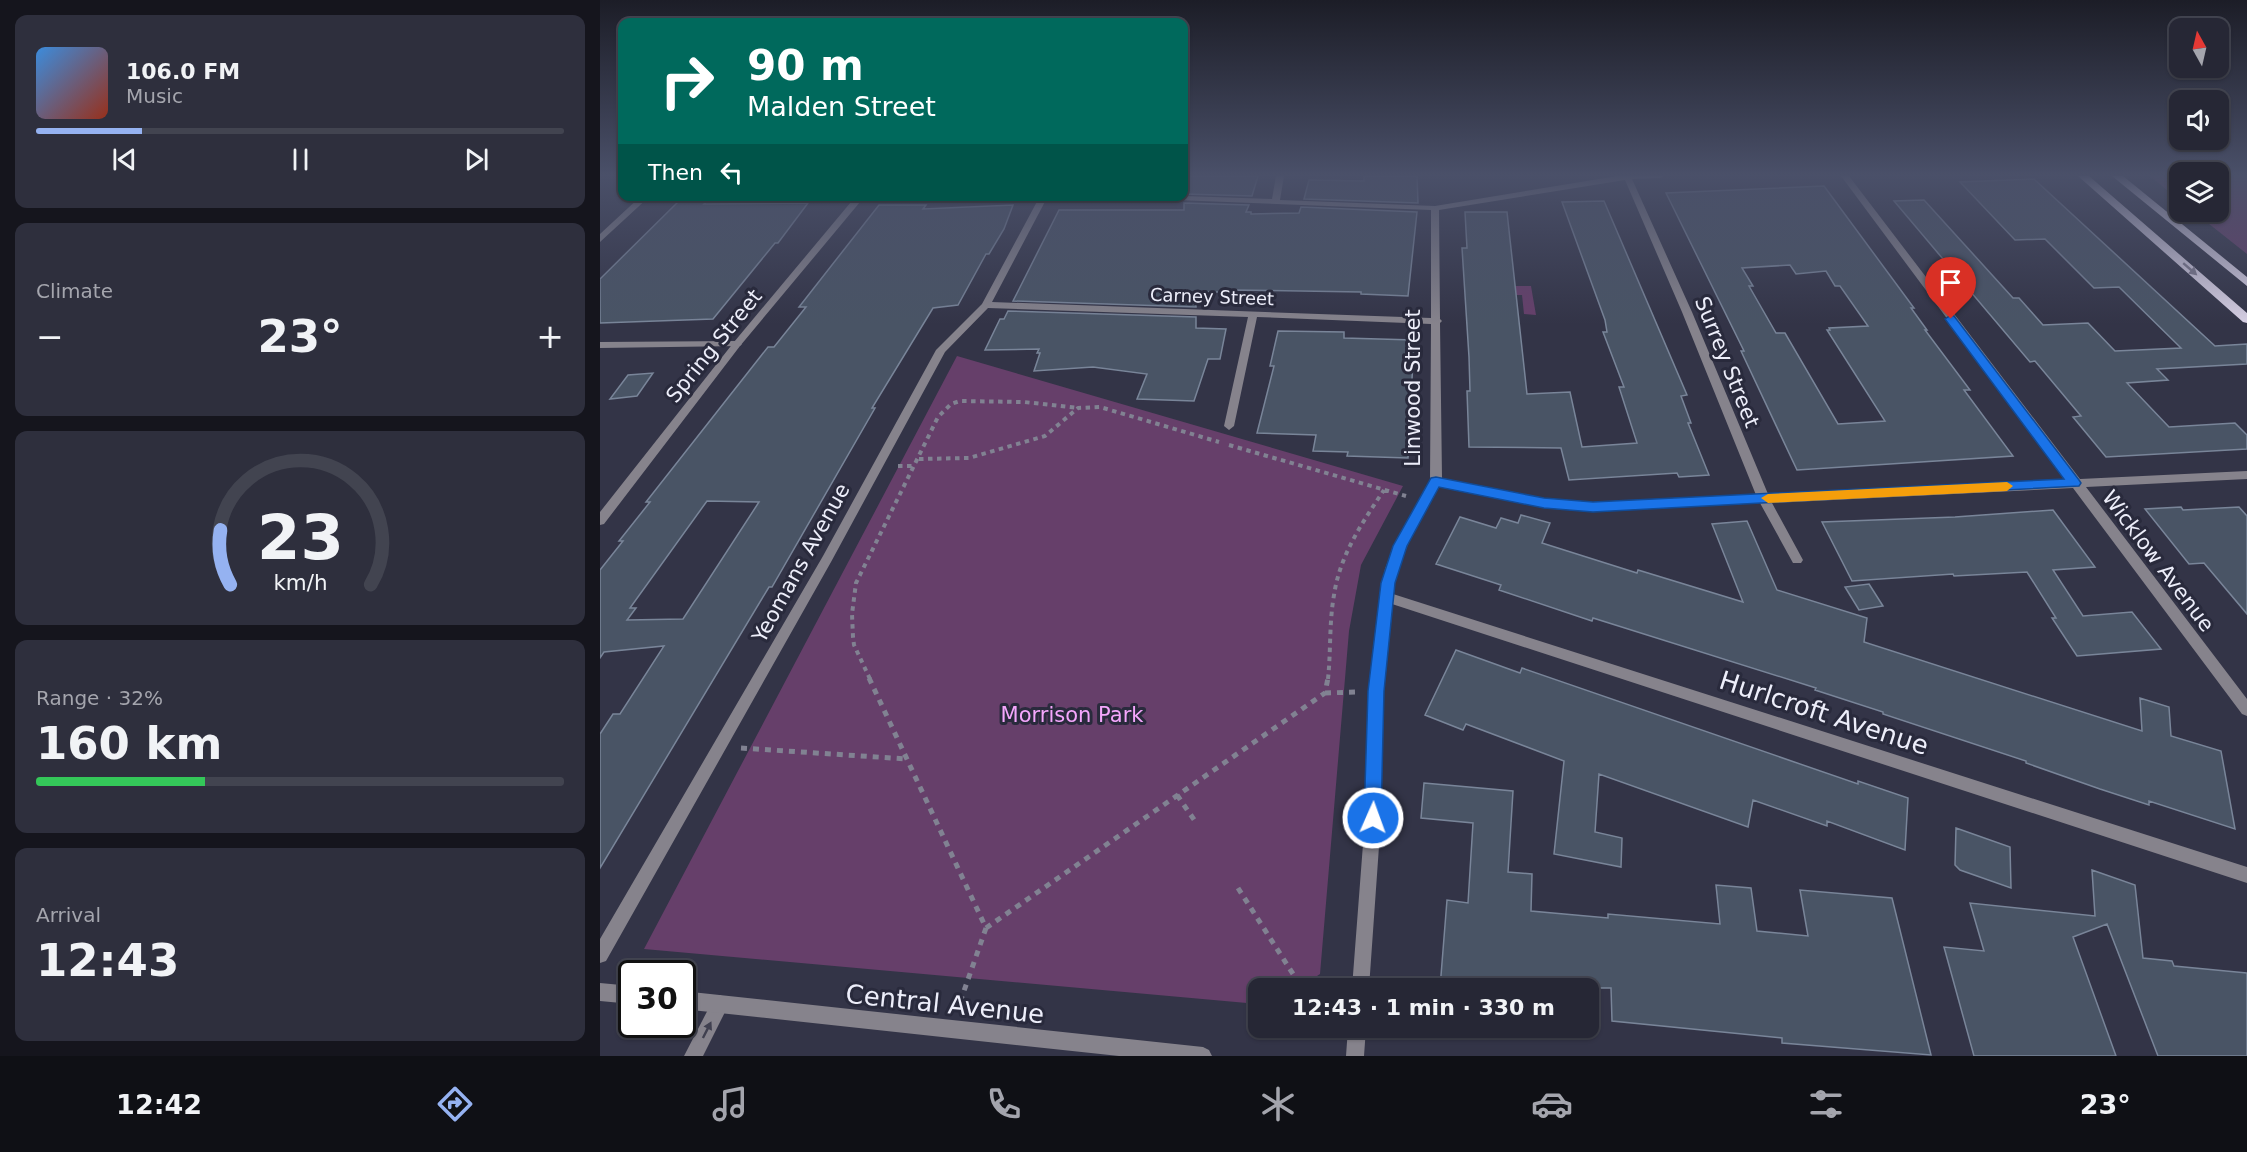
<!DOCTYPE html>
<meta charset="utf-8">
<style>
:root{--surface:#262735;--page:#2e2f3d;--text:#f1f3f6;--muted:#a4a5ad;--line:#424450;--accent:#95b2f1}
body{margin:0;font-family:"DejaVu Sans",sans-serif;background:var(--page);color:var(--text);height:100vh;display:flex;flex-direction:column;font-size:22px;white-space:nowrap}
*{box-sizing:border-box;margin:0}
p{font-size:20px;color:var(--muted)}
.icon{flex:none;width:33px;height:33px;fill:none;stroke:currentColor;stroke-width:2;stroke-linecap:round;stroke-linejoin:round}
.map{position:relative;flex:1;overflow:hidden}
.side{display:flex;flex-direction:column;gap:15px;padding:15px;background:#15151d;width:600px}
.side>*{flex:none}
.top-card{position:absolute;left:18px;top:18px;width:570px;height:183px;border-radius:12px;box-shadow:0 2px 4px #0004,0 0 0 2px var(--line);background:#00695c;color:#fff;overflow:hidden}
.needle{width:39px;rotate:352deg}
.tools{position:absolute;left:1569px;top:18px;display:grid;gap:12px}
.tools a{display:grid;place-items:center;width:60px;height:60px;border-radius:12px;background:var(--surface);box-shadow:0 2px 4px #0004,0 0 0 2px var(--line);font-size:30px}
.speed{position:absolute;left:18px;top:960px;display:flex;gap:12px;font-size:30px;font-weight:700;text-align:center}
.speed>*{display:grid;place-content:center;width:78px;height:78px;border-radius:50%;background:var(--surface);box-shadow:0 2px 4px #0004,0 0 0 2px var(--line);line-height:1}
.speed .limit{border:3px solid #111;border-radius:9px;background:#fff;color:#111}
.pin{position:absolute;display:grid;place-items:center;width:51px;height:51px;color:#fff;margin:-62px -26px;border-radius:50% 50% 50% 0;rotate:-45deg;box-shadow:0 0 6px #0007}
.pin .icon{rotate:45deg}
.me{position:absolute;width:66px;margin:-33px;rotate:2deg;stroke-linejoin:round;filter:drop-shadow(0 0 4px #0008)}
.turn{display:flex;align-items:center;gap:21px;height:126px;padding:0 30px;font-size:27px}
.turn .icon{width:78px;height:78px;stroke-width:2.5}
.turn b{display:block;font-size:42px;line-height:51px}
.then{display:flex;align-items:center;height:57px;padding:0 30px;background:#0003;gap:12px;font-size:22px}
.big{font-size:45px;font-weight:600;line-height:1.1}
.side .widget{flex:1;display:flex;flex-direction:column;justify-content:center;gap:9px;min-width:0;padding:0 21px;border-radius:12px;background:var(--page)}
.side .dial{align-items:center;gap:0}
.dial svg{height:156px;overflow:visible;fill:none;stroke:var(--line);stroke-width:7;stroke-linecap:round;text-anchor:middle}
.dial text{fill:var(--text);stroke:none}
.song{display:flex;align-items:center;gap:18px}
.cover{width:72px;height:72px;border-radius:9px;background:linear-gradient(135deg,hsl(210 70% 55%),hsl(10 70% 35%))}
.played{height:6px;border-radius:3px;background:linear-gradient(90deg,var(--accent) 20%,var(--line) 20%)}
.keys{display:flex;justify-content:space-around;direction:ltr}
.heat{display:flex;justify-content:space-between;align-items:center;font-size:33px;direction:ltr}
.charge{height:9px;border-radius:4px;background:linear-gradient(90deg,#34c759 32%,var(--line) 0)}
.trip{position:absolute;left:648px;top:978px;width:351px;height:60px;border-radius:12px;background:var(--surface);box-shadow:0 2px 4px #0004,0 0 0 2px var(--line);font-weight:600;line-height:60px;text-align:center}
.tabs{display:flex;height:96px;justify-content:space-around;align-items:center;background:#0f1015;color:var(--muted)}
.tabs .icon{width:42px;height:42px}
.tabs .on{color:var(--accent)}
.tabs b{font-size:27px;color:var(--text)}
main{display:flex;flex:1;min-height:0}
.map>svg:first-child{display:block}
.green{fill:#663f6a}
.building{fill:#495465;stroke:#798599;stroke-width:1.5;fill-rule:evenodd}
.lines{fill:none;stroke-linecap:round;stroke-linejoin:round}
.path-far1{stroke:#818292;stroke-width:4;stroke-dasharray:4.5 4.5;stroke-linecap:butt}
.path{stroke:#818292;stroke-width:5;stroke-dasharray:6 6;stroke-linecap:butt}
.minor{fill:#86838c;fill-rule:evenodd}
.tertiary{fill:#86838c;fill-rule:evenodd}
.primary{fill:#d6cfe3;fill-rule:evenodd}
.oneway{fill:#807c90}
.oneway2{fill:#404050}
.route{fill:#1a73e8;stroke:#114b97;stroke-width:1.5}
.slow{fill:#f59e0b}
.labels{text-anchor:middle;stroke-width:6;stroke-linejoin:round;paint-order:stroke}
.far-street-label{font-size:18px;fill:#edeefa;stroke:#292a3c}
.street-label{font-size:21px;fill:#edeefa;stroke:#292a3c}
.park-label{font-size:21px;fill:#f4a6fc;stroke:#292a3c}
.near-street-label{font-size:26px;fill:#edeefa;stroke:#292a3c}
</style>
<main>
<section class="side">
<div class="widget">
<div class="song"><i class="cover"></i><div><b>106.0 FM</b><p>Music</p></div></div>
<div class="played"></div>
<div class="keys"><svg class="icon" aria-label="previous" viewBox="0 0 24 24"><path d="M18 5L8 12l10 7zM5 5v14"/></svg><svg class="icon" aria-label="pause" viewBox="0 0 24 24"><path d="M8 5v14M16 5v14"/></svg><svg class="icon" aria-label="next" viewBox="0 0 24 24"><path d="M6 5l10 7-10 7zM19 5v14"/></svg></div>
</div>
<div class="widget"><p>Climate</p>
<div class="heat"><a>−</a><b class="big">23°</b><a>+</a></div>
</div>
<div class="widget dial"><svg viewBox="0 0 100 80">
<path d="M14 69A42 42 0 1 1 86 69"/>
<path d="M14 69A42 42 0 0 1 9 41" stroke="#95b2f1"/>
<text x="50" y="56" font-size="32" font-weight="700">23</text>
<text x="50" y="72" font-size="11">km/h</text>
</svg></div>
<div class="widget"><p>Range · 32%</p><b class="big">160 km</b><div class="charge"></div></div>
<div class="widget"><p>Arrival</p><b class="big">12:43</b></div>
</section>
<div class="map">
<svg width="1647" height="1056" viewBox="0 0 1647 1056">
<rect width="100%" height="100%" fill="#333447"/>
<path class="green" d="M1550,176H1579V200Z
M1619,176H1647V254L1594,212H1618Z
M874,286H931L936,315L924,314L922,295H875Z
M357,356L803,486L761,565L749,631L720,974L699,988H658V1004L44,949Z"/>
<path class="building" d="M584,176H658L652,196L584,194Z
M764,176H817L818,203L704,199L709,180L764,181Z
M1434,179L1615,346L1647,344V364L1557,369L1568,380L1527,383L1569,427L1635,423L1647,435V449L1506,457L1473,417L1481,416L1435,361L1430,362L1294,201L1324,200L1413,298H1419L1443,325L1488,323L1515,351L1581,348L1519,287L1494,288L1445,239L1415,240L1360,182Z
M1224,186L1314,308H1311L1327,330H1325L1370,390H1364L1413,456L1197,470L1141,351H1144L1066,193ZM1190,265L1196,274L1226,271L1235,286H1240L1268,326L1229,328L1230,330H1227L1285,421L1238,424L1185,333H1176L1149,286H1153L1142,268Z
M110,198L104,204L208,203L178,243H175L113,319L0,323V279L81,199Z
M1004,201L1087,395L1081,396L1091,423H1088L1109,475L1079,477L1077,473L969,480L961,448L869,447L867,391H870L869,357L862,248H867L865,212H907L927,394L970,392L982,447L1037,443L1019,387H1024L1003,332H1007L1005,320L962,202Z
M584,203L649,205L646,212H651V214L699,213L701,207L817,212L808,296L761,294V292L635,290V292H596V307L413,301L459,210H584Z
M279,205H326L323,209L413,205L404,229L389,254H386L358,305L333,308L272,408H275L172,587H169L0,868V734L13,714H20L64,646L4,652L0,658V570L23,541H19L50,502H46L168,347H174L206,307H199ZM107,501L159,502L83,619L27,620L36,608H30Z
M408,311L596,317V328L626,329L620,359H608L594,401L537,399L547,374L493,367L434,371L440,353H437L439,349L385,350L400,319H404Z
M678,331L744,332V338L814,340L808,458L747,456L748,452L713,451L716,435L657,433L674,366H670Z
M53,373L37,396L10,399L28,375Z
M1581,507L1583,510L1639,507L1647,516V614L1604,563L1589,564L1545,509Z
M1453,510L1495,567L1453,570L1483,616L1532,612L1561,649L1477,656L1452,618H1456L1427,572L1354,576L1353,574L1252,581L1222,522L1355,517Z
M921,515L950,523L942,543L1037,573L1038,570L1143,602L1112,524L1147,521L1177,590L1267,618L1264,642L1542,731L1540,698L1569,707L1571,736L1621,751L1635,829L1549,801V805L1500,789L1426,763V761L1283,714V712L1215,690L1216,688L993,618L992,621L899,590L901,585L836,564L860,517L896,528L901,518L918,523Z
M1269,584L1283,606L1259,610L1245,587Z
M856,650L920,673L922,668L1258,784V781L1308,798L1305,850L1227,821V826L1153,800L1148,827L999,774L995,832L1022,838L1021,867L954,854L964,761L866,724L863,730L825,715Z
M824,783L913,791L908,872L932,874L931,911L1008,918V914L1120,924L1116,885L1151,888L1157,931L1208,936L1200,890L1292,898L1331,1055L1182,1043V1038L1012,1021L1011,988H840L847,900L868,903L873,823L821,818Z
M1356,828L1410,847L1411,888L1360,870L1355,865Z
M1492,870L1535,885L1543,958L1572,961L1574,966L1647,973V1056H1558L1507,924L1473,937L1516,1056H1374L1344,947L1384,951L1370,903L1495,916Z"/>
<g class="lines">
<path class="path-far1" d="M629,445L806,496
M319,459L369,458L445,436L478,408L500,407L619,442
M298,466H315
M270,679L254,645L253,637L252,614L256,583L338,417L351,404L360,401L424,402L478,408
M728,679C731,651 729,623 734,595C740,555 762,523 784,490"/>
<path class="path" d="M269,678L386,928L358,1008
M725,693L757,692
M141,748L307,759
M577,795L597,824
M638,888L702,988
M386,928L725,693L728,678
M727,1028L733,1037"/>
<path class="minor" d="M676,176H684L680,200L835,206L1017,176H1064L1060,178L1032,179L1092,312L1168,494L1467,480L1241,176H1249L1480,479L1647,471V479L1486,487L1647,699V716L1642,714L1473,488L1172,503L1203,560L1201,563H1193L1160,503L993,511L944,507L839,486C819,523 800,551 793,594L1647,867V883L792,604L783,691L781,818L769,988H752L765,818L769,691L780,597L785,569L794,546L830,481L831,324L657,317L634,426L629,430L624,426L648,317L388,308L345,352L231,562L6,961L0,963V939L223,556L336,350L382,304L440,196H448L392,302L831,318V210L525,198L521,196H584L672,199ZM1025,180L1082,312L1156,495L993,503L944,499L842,478L840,323L842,321L840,319L839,210Z
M41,196H50L0,242V234Z
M137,341L142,344L140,346L0,348V342Z
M120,995L126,998L129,1004L103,1056H84L114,998Z
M748,1028H766L764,1056H746Z"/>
<path class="tertiary" d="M256,196H265L140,346L4,524L0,525V512L134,342Z
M0,983L32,986V1004L0,1001Z
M82,991L603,1047L609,1050L612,1056H519L82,1009Z"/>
<path class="primary" d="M1478,176H1489L1647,313V323L1643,322Z
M1512,176H1523L1647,277V286Z"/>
</g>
<defs><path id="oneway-solid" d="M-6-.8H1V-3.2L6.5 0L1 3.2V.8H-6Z" transform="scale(1.5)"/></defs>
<use class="oneway" href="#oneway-solid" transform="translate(1590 269) rotate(41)"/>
<use class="oneway2" href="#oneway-solid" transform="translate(107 1030) rotate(-63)"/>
<linearGradient id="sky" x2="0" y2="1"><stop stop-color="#1c1d27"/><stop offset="0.54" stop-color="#4a5069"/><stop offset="1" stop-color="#4a5069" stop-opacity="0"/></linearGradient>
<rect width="1647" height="324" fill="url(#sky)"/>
<path class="route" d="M1351,315L1354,316L1479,480L1481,483L1479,486L993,512L944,508L839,487L807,546L795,583L784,691L781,818L779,824L773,826L766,824L764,818L768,691L781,583L793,546L831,478L836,477L944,498L993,502L1464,479L1345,319Z"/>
<path class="slow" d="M1407,482L1413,486L1407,491L1168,503L1161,498L1168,494Z"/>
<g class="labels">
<g class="far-street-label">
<text transform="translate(612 297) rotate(2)" y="6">Carney Street</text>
</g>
<g class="street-label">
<text transform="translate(114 346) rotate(-51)" y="7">Spring Street</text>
<text transform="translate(1127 362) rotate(68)" y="7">Surrey Street</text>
<text transform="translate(813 388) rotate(-90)" y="7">Linwood Street</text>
<text transform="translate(1558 561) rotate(53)" y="7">Wicklow Avenue</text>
<text transform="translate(201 563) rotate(-61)" y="7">Yeomans Avenue</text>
</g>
<g class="park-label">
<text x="472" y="722">Morrison Park</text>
</g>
<g class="near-street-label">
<text transform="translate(1224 713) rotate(18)" y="9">Hurlcroft Avenue</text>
<text transform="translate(345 1004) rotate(6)" y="9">Central Avenue</text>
</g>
</g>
</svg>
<div class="tools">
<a><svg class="needle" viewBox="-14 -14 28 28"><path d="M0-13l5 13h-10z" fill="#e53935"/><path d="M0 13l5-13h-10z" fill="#a4a5ad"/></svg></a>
<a><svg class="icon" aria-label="sound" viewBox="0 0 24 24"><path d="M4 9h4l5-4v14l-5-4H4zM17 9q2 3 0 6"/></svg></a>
<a><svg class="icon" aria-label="layers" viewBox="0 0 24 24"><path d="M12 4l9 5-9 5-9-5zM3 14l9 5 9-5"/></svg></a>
</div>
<div class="speed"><div class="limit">30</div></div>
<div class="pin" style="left:1351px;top:319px;background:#d93025"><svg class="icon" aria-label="arrive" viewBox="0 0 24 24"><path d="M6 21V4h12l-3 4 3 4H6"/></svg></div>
<svg class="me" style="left:773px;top:818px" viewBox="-20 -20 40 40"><circle r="17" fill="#1a73e8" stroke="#fff" stroke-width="3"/><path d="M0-11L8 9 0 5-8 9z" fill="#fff"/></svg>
<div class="trip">12:43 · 1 min · 330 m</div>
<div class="top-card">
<div class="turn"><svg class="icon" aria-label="right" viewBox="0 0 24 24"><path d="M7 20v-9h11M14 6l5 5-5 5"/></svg><div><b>90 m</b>Malden Street</div></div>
<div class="then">Then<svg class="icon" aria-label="left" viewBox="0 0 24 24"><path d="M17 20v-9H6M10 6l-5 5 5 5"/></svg></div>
</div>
</div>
</main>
<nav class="tabs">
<b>12:42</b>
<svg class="icon on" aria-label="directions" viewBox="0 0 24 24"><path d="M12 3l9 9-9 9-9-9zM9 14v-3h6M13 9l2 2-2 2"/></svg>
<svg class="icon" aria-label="music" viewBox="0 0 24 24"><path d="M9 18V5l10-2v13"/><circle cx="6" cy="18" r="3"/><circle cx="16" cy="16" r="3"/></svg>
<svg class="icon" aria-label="phone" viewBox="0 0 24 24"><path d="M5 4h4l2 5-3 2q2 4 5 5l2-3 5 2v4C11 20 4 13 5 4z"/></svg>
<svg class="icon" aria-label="climate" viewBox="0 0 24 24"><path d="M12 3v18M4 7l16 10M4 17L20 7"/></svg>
<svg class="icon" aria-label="car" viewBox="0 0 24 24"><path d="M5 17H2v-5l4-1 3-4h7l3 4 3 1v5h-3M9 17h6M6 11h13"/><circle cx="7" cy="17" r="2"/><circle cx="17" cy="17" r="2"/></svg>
<svg class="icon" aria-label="filters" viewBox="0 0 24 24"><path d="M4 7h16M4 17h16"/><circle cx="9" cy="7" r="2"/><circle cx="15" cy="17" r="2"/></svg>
<b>23°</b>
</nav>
